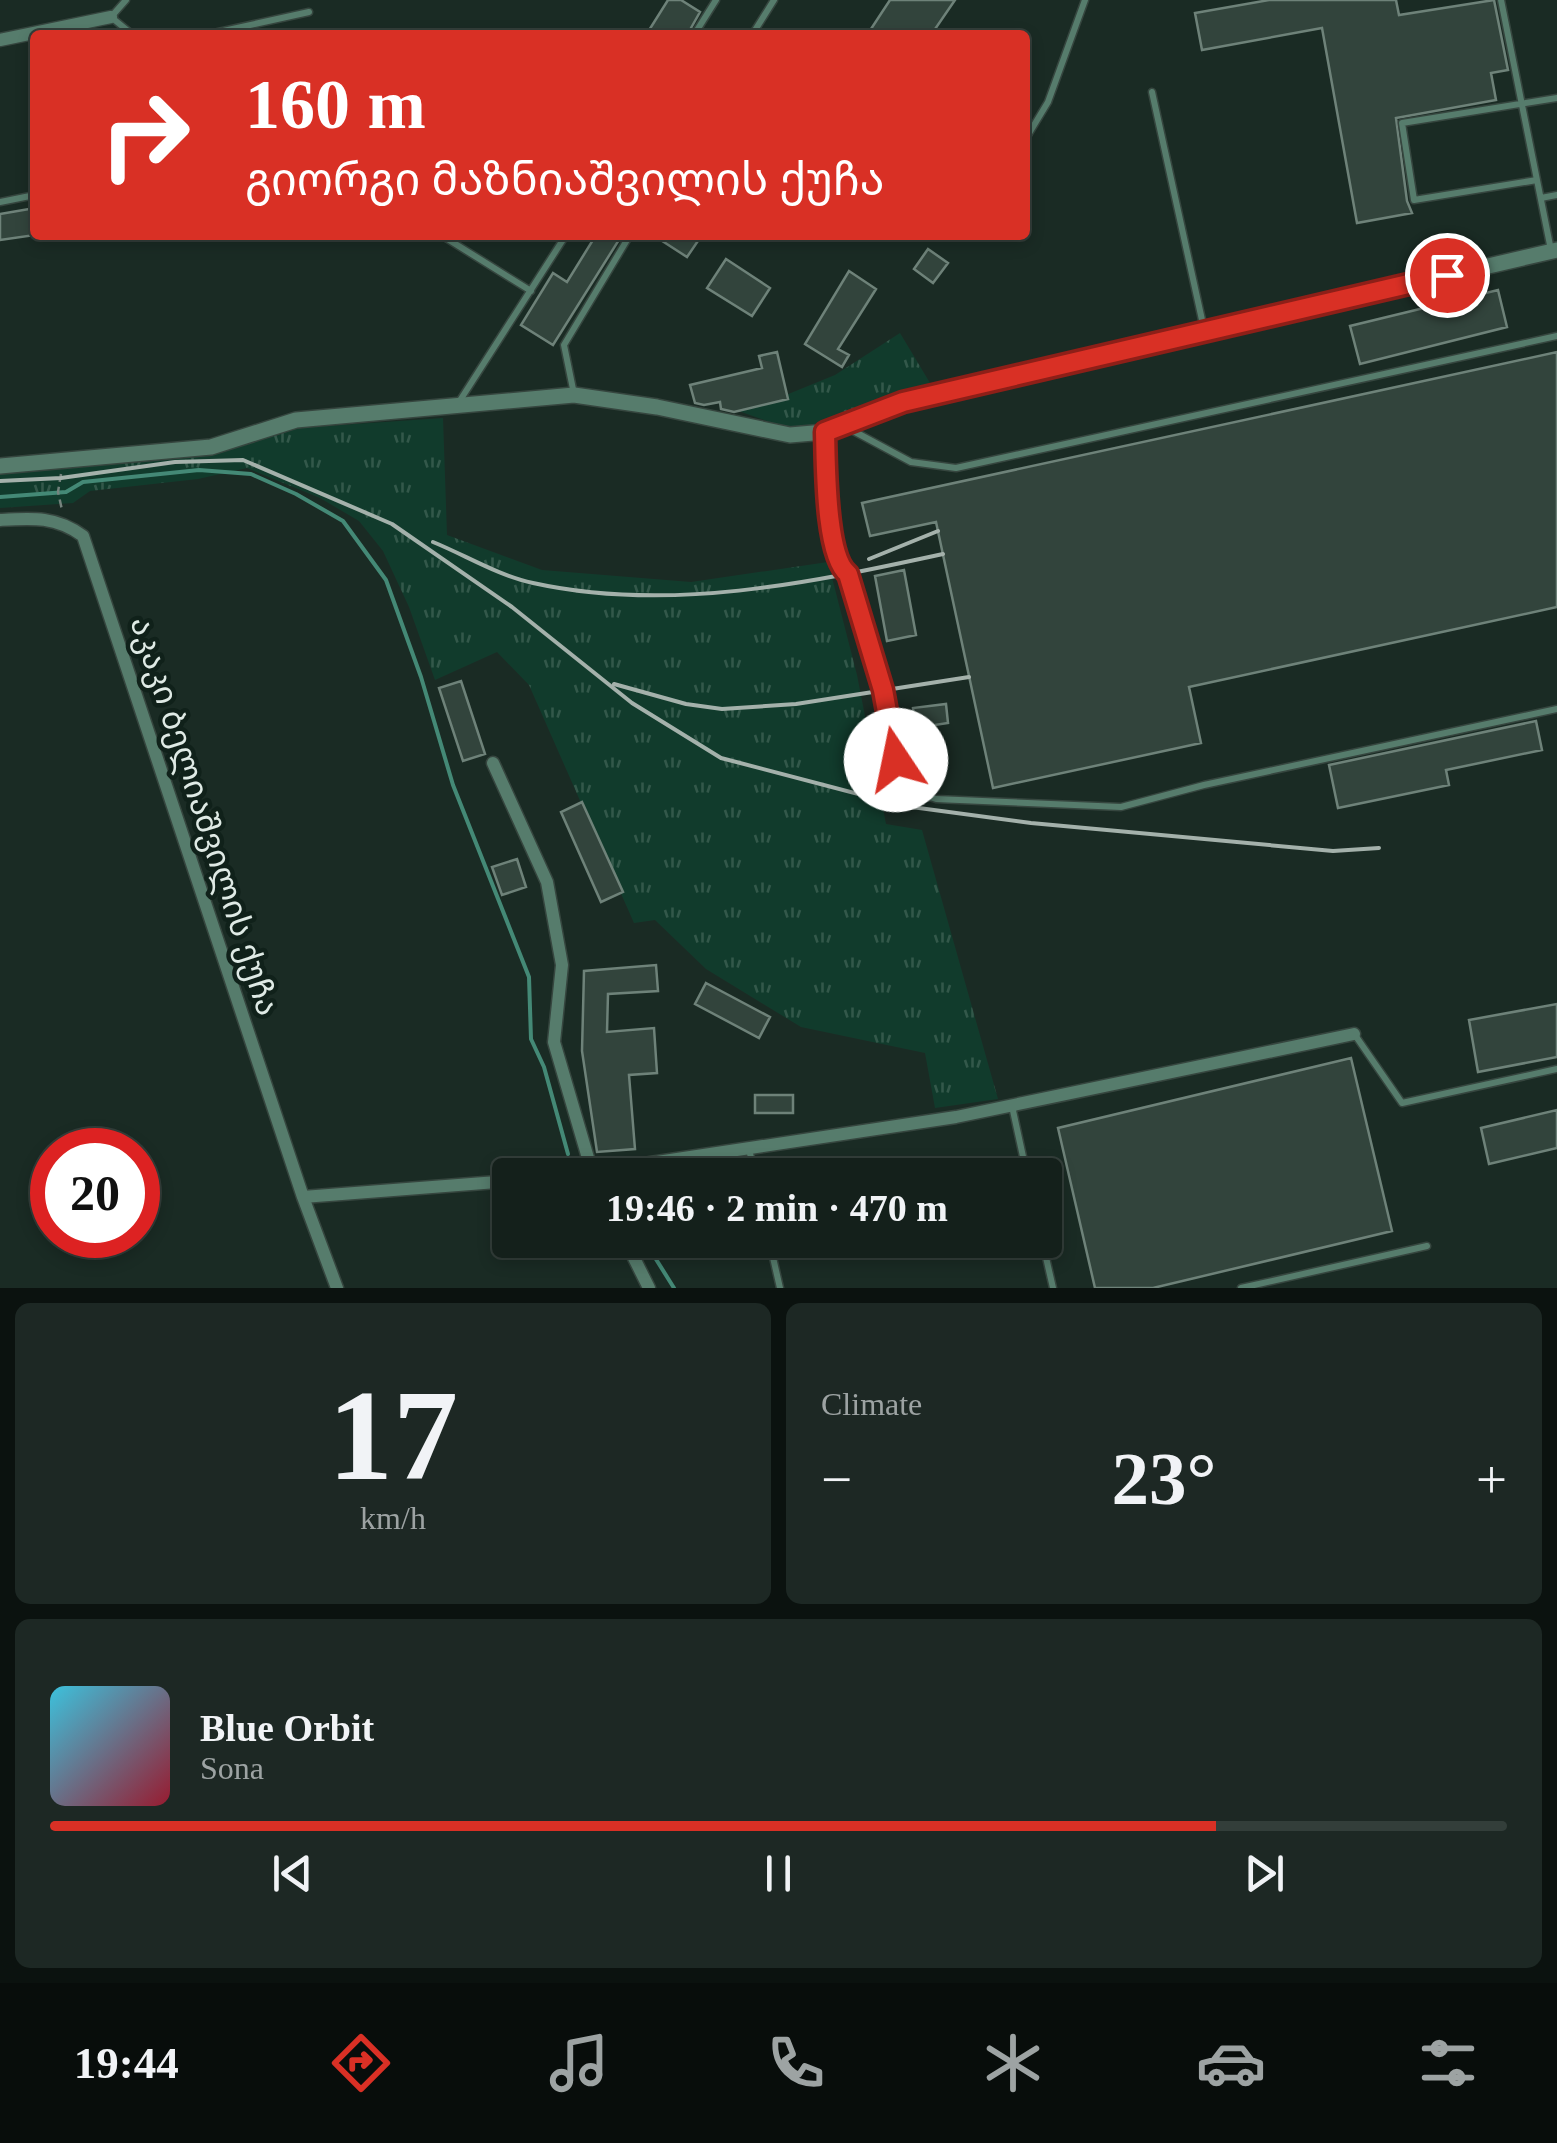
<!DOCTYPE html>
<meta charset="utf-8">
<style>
:root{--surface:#14201b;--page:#1d2824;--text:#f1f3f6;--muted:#9da3a3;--line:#333e3a;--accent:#d93025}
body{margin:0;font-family:"Times New Roman","Noto Sans Georgian",serif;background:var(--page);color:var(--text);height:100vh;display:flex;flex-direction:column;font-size:38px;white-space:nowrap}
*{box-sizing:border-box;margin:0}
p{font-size:32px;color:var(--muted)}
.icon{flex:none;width:55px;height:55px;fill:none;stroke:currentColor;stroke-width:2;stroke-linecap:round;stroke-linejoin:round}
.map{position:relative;height:1288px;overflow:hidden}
.drawer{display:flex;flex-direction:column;gap:15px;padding:15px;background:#0b120f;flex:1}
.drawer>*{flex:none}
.top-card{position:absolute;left:30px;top:30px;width:1000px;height:210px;border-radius:10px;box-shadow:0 5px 15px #0003,0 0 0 2px var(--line);background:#d93025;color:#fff;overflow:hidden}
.speed{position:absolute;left:30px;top:1128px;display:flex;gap:20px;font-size:50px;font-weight:700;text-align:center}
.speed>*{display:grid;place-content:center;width:130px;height:130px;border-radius:50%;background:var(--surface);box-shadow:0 5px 15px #0003,0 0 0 2px var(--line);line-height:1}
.speed .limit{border:15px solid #d22;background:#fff;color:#111}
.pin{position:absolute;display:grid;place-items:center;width:85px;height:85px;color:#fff;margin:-42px;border:5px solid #fff;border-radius:50%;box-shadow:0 2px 10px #0007}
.me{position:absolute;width:110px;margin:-55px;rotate:349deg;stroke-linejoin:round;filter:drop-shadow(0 0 8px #0008)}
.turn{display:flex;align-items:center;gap:35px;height:210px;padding:0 50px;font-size:45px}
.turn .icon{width:130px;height:130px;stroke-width:2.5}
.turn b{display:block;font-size:70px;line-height:85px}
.big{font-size:75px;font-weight:600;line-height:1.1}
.drawer .tile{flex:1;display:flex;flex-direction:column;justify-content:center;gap:15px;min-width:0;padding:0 35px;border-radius:15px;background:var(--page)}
.drawer .dial{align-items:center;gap:0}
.dial b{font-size:130px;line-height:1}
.song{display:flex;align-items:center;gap:30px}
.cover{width:120px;height:120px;border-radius:15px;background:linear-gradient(135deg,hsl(190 70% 55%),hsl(350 70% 35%))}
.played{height:10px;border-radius:5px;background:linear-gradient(90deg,var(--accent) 80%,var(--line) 80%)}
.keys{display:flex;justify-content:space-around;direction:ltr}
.heat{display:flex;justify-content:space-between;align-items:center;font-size:55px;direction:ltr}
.drawer .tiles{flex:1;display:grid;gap:15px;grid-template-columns:1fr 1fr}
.tile:last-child{grid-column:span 2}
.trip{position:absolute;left:492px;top:1158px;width:570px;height:100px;border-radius:10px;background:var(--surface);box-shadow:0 5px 15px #0003,0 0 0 2px var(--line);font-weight:600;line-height:100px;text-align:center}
.tab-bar{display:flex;height:160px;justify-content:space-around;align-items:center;background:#080d0b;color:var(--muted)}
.tab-bar .icon{width:70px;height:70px}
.tab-bar .selected{color:var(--accent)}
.tab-bar b{font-size:45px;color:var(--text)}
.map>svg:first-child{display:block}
.grass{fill:url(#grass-tufts)}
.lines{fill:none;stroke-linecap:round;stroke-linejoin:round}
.stream{stroke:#448976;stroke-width:4}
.building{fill:#32443c;stroke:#6e8279;stroke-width:2.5}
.service-casing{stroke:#36463f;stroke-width:9}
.minor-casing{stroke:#36463f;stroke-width:15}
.tertiary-casing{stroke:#36463f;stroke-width:18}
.path{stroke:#75837d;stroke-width:2.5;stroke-dasharray:8 5;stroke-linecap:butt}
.service{stroke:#567c6c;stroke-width:6}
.minor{stroke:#567c6c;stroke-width:12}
.tertiary{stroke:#567c6c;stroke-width:15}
.rail{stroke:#a4b1ab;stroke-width:4}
.route-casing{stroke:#8d1f18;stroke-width:25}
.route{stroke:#d93025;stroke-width:18}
.labels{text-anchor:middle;stroke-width:9;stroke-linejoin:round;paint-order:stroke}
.street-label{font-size:32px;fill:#dfeae5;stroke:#10211a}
</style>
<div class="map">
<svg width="1557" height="1288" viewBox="0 0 1557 1288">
<defs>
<pattern id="grass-tufts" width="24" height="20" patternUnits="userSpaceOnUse" patternTransform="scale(2.5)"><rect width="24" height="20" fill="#113b2c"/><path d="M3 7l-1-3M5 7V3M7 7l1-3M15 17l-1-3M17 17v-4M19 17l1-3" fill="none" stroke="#33584a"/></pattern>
</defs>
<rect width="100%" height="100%" fill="#1a2b24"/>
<path class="grass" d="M900,333L930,383L811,425L784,427L719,404L759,406L835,375Z
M443,418L447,535L542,570L691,582L828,562L857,675L886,824L922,830L998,1099L935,1108L925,1053L801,1027L706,969L655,920L634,923L529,685L497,652L435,680L409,607L383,551L359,521L320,498L247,468L198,479L90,491L73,503L0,508V470L206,455L297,428Z"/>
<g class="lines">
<path class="stream" d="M0,497L66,492L83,482L199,470L251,474L296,494L343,521L386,580L421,677L453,785L529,977L531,1039L544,1067L568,1154
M644,1240L674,1288"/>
</g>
<path class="building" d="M668,0H681L700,12L687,35H646Z
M890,0H955L931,35H867Z
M1269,0H1396L1399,15L1494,0L1508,70L1491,73L1496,100L1396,118L1407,201L1412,213L1357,223L1322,28L1202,50L1195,13Z
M35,208V235L0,240V214Z
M596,235H622L553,345L521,325L553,273L567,282Z
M653,235H702L687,257Z
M928,249L948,263L933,283L914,269Z
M726,259L770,288L752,316L707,288Z
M849,271L876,289L838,349L849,355L842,367L805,344Z
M1498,290L1507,327L1360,364L1350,326Z
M777,352L788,399L734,412L721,409L720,402L704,405L695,403L690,385L762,368L759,356Z
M1557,352V607L1189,687L1201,743L993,788L936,522L870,536L862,503Z
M904,570L916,635L887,641L875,576Z
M461,681L485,754L463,761L439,688Z
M946,704L948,723L915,728L913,708Z
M1536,721L1542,750L1446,770L1449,785L1338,808L1329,765Z
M582,802L623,892L601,902L561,812Z
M517,859L526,887L502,895L492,867Z
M656,965L658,991L608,994L607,1032L654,1028L657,1073L629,1075L635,1149L597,1152L582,1051L584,971Z
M706,983L770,1017L759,1038L695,1004Z
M1557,1004V1057L1478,1072L1469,1020Z
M1351,1058L1392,1231L1153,1288H1095L1058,1128Z
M755,1095H793V1113H755Z
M1557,1110V1148L1489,1164L1481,1128Z"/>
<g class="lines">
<g class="service-casing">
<path id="service" d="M126,0L111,17L133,35
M1501,0L1551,250
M205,35L309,12
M694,35L716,0
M752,35L774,0
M1152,92L1204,329
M1025,140L1048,102L1085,0
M1537,180L1414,200L1402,123L1557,98
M1541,198L1557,195
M0,202L35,195
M441,235L531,291
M574,394L564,345L630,235
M459,402L566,235
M844,426L911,462L956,468L1557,336
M825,434C826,464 826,556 848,574L883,690L897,760L914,792L936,799L1121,807L1204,785L1557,709
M1355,1035L1402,1103L1557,1069
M1012,1106L1027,1175
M749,1149L755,1175
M769,1240L780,1288
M1042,1240L1053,1288
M1241,1288L1427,1246"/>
</g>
<g class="minor-casing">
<path id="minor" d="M0,40L111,17
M0,520C32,518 56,516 83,536L303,1197L337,1288
M493,763L547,882L562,965L554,1042L593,1175
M571,1175L956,1117L1354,1034
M303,1197L510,1181
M625,1240L649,1288"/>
</g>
<g class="tertiary-casing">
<path id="tertiary" d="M0,466L211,447L296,420L574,395L657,407L790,435L825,432L903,402L1557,250"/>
</g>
<path class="path" d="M61,474L58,492L62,510"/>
<use href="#service" class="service"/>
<use href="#minor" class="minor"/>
<use href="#tertiary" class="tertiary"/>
<path class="rail" d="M0,481L61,478L175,462L243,460L392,524L512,607L632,703L721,758L904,806L1031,823L1333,851L1379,848
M433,542C465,555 499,576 533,583C669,613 809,583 943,554
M869,559L938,531
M614,684L686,704L722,709L796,704L969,677"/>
</g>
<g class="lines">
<g class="route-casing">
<path id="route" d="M896,760L883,690L848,574C825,556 826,463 825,432L903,402L1447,275"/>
</g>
<use href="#route" class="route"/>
</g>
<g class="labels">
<g class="street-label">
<text transform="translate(205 816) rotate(72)" y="11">აკაკი ბელიაშვილის ქუჩა</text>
</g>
</g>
</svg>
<div class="speed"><div class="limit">20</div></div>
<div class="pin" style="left:1447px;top:275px;background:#d93025"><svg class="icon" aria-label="arrive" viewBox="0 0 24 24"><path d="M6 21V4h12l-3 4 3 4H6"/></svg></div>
<svg class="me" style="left:896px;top:760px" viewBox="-20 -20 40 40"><circle r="19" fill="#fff"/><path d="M0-13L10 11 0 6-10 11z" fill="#d93025"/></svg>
<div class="trip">19:46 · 2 min · 470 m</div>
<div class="top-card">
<div class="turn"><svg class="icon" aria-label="right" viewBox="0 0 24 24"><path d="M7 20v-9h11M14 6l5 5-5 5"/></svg><div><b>160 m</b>გიორგი მაზნიაშვილის ქუჩა</div></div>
</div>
</div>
<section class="drawer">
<div class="tiles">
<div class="tile dial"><b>17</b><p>km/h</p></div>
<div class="tile"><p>Climate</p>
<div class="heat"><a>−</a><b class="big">23°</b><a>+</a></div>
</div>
<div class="tile">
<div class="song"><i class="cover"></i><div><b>Blue Orbit</b><p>Sona</p></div></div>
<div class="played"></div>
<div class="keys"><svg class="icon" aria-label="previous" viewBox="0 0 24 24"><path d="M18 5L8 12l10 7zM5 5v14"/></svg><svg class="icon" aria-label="pause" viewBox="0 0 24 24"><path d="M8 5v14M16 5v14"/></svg><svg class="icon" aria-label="next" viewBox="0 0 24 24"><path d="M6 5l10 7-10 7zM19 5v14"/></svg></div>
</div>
</div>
</section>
<nav class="tab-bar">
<b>19:44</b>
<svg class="icon selected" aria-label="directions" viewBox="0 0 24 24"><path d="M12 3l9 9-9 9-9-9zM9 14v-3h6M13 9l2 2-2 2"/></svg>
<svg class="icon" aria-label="music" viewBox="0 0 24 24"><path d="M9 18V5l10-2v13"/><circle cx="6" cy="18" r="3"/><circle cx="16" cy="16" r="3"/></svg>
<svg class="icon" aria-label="phone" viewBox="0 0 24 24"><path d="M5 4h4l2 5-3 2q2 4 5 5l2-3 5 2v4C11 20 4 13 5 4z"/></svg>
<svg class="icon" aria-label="climate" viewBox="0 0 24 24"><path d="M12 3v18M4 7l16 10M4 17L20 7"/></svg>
<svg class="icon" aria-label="car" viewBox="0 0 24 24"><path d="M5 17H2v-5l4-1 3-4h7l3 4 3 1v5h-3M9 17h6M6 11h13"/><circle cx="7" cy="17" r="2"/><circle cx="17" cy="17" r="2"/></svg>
<svg class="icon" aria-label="filters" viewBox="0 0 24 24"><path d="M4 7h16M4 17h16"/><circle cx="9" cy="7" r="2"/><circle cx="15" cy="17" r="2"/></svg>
</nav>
